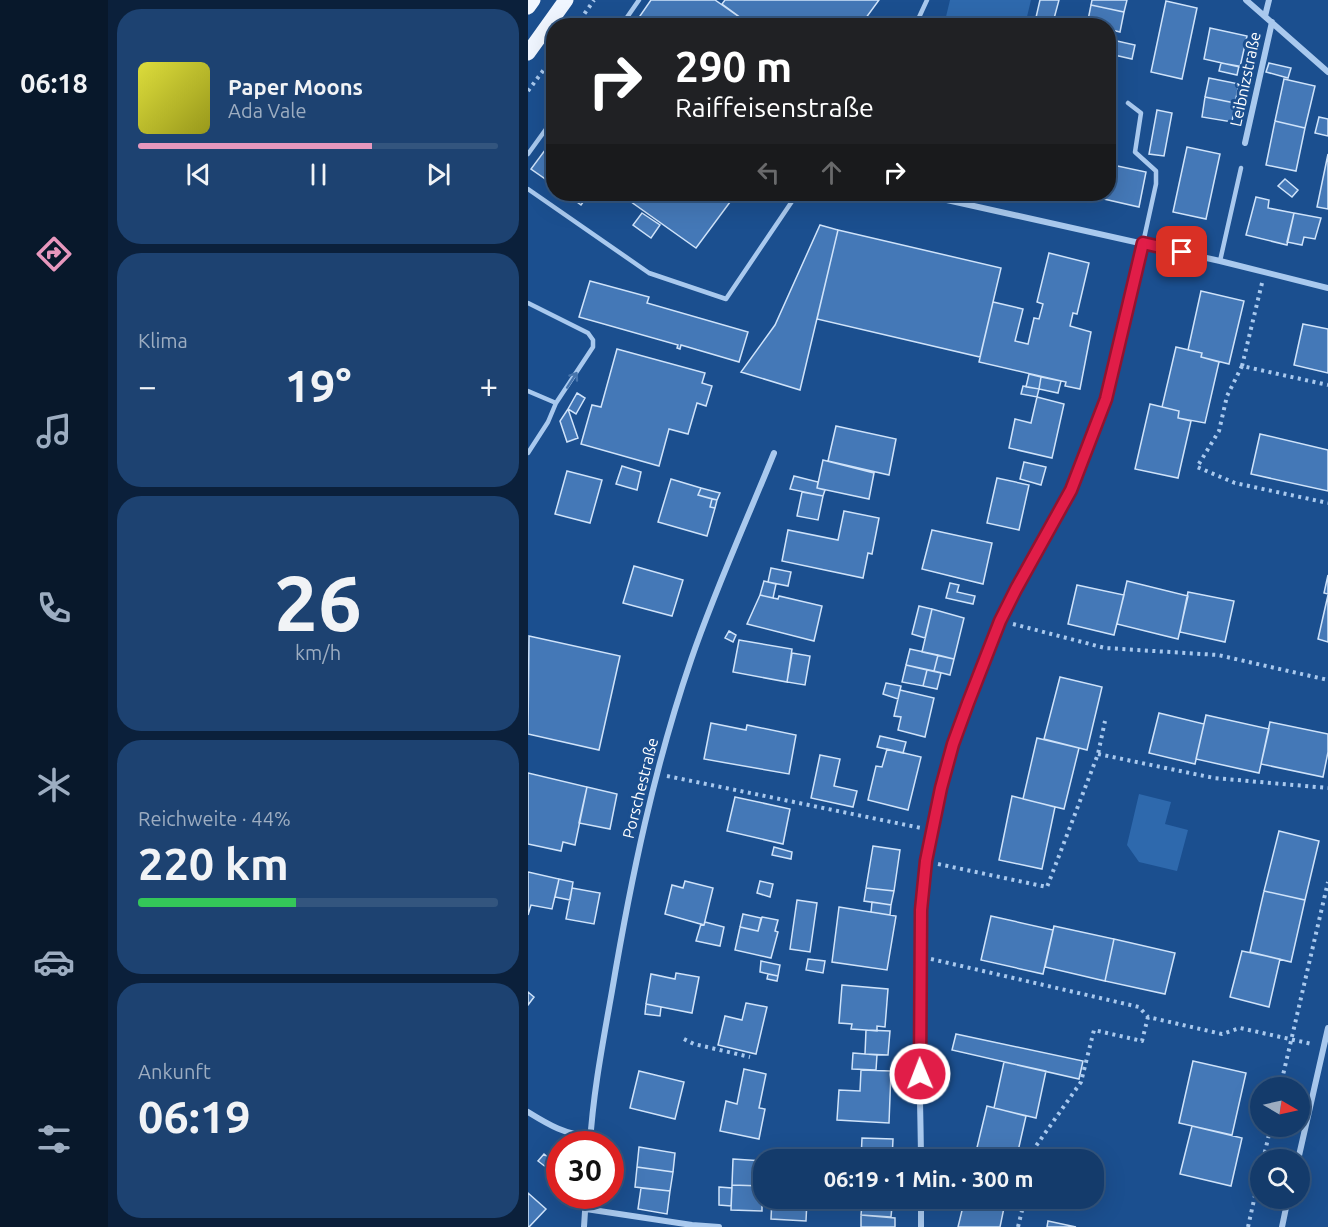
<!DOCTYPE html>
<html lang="de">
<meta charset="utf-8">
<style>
:root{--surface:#143b6b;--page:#1d4271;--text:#f1f3f6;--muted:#9dadc1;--line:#33557e;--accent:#e797bd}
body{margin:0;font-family:Ubuntu,sans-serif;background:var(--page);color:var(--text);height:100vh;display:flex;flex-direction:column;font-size:22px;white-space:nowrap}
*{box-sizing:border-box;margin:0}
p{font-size:20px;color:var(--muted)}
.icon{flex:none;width:33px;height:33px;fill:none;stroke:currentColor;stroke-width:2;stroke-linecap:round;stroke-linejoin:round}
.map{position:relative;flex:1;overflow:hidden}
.sheet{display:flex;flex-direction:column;gap:9px;padding:9px;background:#0b203b;width:420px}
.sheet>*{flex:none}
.guide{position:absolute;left:18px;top:18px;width:570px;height:183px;border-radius:24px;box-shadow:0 6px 24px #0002,0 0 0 2px var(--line);background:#202124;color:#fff;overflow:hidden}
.needle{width:39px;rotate:99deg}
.buttons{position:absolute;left:722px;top:1077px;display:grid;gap:12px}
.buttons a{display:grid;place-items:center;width:60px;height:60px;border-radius:50%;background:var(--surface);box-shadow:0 6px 24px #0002,0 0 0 2px var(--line);font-size:30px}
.speed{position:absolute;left:18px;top:1131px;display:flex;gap:12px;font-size:30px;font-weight:700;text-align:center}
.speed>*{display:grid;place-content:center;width:78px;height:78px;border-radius:50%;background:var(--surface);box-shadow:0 6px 24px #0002,0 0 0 2px var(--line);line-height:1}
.speed .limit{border:9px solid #d22;background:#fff;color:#111}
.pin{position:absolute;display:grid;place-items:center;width:51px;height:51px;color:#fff;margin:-26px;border-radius:12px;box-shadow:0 3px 9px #0006}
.me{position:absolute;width:66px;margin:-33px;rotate:359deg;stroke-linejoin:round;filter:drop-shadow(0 0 4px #0008)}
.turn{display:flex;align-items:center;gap:21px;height:126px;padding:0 30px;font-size:27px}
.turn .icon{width:78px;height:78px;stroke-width:2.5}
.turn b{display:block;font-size:42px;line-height:51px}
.lanes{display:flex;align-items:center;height:57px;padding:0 30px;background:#0003;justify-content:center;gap:30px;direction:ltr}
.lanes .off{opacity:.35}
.big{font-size:45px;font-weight:700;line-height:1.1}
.sheet .tile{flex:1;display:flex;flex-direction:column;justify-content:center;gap:9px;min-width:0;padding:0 21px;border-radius:24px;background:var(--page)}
.sheet .dial{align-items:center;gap:0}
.dial b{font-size:78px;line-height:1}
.song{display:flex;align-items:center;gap:18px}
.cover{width:72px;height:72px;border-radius:9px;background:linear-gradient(135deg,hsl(60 70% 55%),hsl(60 70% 35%))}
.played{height:6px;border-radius:3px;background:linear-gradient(90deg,var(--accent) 65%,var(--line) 65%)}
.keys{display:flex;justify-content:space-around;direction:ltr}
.heat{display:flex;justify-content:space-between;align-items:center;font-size:33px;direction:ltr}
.charge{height:9px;border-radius:4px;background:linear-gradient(90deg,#34c759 44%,var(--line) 0)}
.trip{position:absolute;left:225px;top:1149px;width:351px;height:60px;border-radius:24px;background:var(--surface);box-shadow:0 6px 24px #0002,0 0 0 2px var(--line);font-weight:700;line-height:60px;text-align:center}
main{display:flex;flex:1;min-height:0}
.menu{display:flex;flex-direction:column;width:108px;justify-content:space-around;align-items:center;background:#08182b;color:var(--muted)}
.menu .icon{width:42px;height:42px}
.menu .on{color:var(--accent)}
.menu b{font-size:27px;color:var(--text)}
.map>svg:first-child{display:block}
.green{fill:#2e69ad}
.building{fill:#4478b7;stroke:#cfe3fa;stroke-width:1.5}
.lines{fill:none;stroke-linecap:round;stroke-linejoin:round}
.path{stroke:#a9c9ee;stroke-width:4;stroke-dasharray:3 4.5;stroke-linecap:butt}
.service{stroke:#a9c9ee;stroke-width:4.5}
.minor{stroke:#a9c9ee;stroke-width:6}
.primary{stroke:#f0f6ff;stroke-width:15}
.oneway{stroke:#4674ac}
.route-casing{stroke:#92132f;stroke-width:15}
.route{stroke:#e11d48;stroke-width:10}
.labels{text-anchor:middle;stroke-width:6;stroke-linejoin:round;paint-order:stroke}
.street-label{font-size:16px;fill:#fff;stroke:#1b4f8f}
</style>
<main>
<nav class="menu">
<b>06:18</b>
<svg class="icon on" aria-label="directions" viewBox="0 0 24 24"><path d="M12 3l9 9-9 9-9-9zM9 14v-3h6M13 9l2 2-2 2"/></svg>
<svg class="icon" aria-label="music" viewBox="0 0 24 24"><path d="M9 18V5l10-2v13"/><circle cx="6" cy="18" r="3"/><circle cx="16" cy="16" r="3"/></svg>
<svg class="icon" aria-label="phone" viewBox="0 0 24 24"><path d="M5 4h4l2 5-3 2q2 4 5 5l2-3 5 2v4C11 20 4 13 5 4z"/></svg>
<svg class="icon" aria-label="climate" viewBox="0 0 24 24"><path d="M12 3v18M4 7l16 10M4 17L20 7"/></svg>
<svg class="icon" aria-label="car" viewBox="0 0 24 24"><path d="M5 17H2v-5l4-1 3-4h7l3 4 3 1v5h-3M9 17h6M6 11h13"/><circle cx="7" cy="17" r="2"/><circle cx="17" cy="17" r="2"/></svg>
<svg class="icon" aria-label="filters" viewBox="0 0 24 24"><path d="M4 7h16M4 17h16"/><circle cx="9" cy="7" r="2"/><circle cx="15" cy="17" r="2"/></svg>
</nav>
<section class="sheet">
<div class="tile">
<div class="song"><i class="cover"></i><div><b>Paper Moons</b><p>Ada Vale</p></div></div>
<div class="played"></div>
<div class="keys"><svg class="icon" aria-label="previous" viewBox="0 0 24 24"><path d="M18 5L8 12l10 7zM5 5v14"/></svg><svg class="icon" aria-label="pause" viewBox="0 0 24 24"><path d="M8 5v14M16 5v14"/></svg><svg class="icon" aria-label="next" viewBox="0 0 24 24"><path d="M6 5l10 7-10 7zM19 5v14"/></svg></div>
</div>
<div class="tile"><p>Klima</p>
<div class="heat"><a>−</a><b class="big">19°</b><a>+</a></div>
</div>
<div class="tile dial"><b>26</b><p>km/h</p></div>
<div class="tile"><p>Reichweite · 44%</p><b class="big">220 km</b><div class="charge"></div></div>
<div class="tile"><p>Ankunft</p><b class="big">06:19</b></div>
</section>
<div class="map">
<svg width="800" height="1227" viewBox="0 0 800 1227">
<rect width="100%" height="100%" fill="#1b4f8f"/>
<path class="green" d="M422,0H503L497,25H416Z
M611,794L643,802L637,824L660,830L649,871L611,862L599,845Z"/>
<path class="building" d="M123,0H187L224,26H105Z
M197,0H351L332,26H224L194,4Z
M512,0H531L524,26H506Z
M564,0H599L596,12L563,5Z
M638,1L669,8L654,79L623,72Z
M563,5L596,12L592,32L580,29V26L559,25Z
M682,28L719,36L712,67L676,59Z
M589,41L607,45L604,59L586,55Z
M693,63L711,66L709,75L691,71Z
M741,63L763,68L760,78L738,72Z
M681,78L711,84L707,103L677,97Z
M756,79L787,86L777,128L747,121Z
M677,97L707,103L704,122L674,117Z
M629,110L644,113L636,156L621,154Z
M791,117L800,119V136L787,133Z
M747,121L777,128L768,171L738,165Z
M26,138V185L3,169Z
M659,147L692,154L678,219L645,212Z
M800,154V209L789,207Z
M580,164L618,172L611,207L554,194H580Z
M757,179L770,190L764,197L750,186Z
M38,194H61L53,205Z
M92,194H208L168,248Z
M728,197L741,200L740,208L766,213L759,245L718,235Z
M114,213L132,225L123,238L105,225Z
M766,213L793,218L787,239L776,237L774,245L759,242Z
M292,225L310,230L272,390L213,372L247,325Z
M310,230L473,268L452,357L289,319Z
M521,253L561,263L549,314L545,313L542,326L563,332L552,389L537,386L538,382L451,362L465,302L495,309L487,341L500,344L506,318L511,319L515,304L509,302Z
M62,281L121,297L119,303L220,332L211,362L153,345L152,349L149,348L150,345L51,317Z
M673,291L716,301L701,364L673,357L674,353L660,350Z
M775,324L800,329V373L766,365Z
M648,347L674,353L673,357L691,362L677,423L650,418L651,411L634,407Z
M89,349L177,373L174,383L184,386L178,406L169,403L160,434L141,429L131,466L53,444L64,405L73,407Z
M501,374L513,377L511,389L498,387Z
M513,377L533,381L530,393L511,389Z
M495,386L511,389L509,397L493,394Z
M49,393L57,398L48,414L40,409Z
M509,397L536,404L524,458L481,448L487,419L503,423Z
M622,404L651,411L650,418L663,421L650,478L607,469Z
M40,409L50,438L39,442L32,421Z
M308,426L368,439L361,475L300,461Z
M732,434L800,450V491L723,474Z
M295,460L346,473L341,499L289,488Z
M496,462L518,467L513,485L492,479Z
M94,466L113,472L109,490L88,484Z
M39,471L74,480L62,523L27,514Z
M266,476L290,482L289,488L297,490L295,496L262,489Z
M469,478L501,485L491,530L459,523Z
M143,479L173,488L170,495L184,499L182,507L187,508L179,536L130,522Z
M173,488L192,493L189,500L170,495Z
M274,492L295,496L290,520L269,516Z
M184,499L189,500L187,508L182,507Z
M316,511L351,518L344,554L340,553L335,578L254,561L260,530L310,540Z
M404,530L464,543L455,584L394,569Z
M106,566L155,580L144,616L95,603Z
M243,568L263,572L260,586L240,582Z
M800,575V594L796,593Z
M236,581L248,584L245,598L232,595Z
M599,581L660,596L650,639L589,624Z
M422,583L431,585L429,592L447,596L445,604L418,598Z
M549,585L596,595L586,635L540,624Z
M660,592L706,601L697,642L652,632Z
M232,595L250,599L251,596L294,606L286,641L219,624Z
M800,595V642L790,639Z
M391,606L404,609L397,638L384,634Z
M404,609L436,618L426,659L394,652Z
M201,631L208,635L205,642L197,638Z
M1,636L92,656L71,750L0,734Z
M211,640L264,649L259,682L205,672Z
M382,649L410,655L406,671L378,665Z
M264,653L282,656L277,685L259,682Z
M410,655L426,659L422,675L406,671Z
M378,665L399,670L395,686L374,682Z
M399,670L413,673L409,689L395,686Z
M532,677L574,687L559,750L516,739Z
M358,683L373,686L370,699L355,694Z
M372,690L406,698L397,737L370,730L373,717L366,716Z
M631,713L676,724L667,764L621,753Z
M678,715L741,729L731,773L668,759Z
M742,722L800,734V752L795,777L733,764Z
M183,723L218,730L219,725L268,735L261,774L176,759Z
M352,736L378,742L375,753L349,747Z
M509,738L551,748L536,809L495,799Z
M359,749L393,757L380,810L340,800L348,766L354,767Z
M292,755L312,759L306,786L329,791L325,807L283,798Z
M0,773L59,787L47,845L35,842L33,851L0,844Z
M59,787L89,794L82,829L51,823Z
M484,796L527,807L514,869L471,860Z
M207,797L262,809L255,844L199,831Z
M751,831L791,841L777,900L736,891Z
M345,846L372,850L366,891L338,888Z
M246,847L264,852L263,859L244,855Z
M0,872L31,879L24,909L3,905L0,915Z
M31,879L45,882L42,900L27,897Z
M157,881L185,888L176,925L137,914L144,885L155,888Z
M232,881L245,884L242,897L229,893Z
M44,888L72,893L66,924L38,919Z
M338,888L366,891L363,905L336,901Z
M736,891L777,900L763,962L722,952Z
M269,900L289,903L282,952L262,949Z
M344,902L363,905L362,915L343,912Z
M311,907L368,916L359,970L304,962Z
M215,914L233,918L230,931L212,927Z
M463,916L525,930L515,974L453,960Z
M234,917L250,920L247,931L250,932L243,958L207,950L212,927L230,931Z
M177,922L196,927L192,946L168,941L173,924L176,925Z
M526,926L586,939L577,981L517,967Z
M586,939L647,953L637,994L577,981Z
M714,951L752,959L741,1007L702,997Z
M280,959L297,961L295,973L278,970Z
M233,961L252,965L250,976L232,972Z
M148,973L171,977L164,1013L118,1004L123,974L147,979Z
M240,974L250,976L249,981L239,979Z
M314,985L360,989L357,1027L349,1026V1031L338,1030L323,1029L324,1024L311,1023Z
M0,992L6,997L0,1005Z
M218,1003L239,1007L228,1054L190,1045L197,1016L214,1020Z
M118,1004L133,1007L132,1016L117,1014Z
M338,1030L362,1031L360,1055L337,1054Z
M428,1034L555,1061L551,1079L424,1050Z
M325,1053L349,1055L348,1070L324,1069Z
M665,1061L718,1073L704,1135L651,1123Z
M476,1062L518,1071L508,1118L466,1108Z
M216,1069L238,1074L231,1108L237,1109L231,1139L192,1131L198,1101L209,1104Z
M333,1070L363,1071L361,1123L309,1120L311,1090L332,1091Z
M111,1071L156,1082L147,1119L102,1108Z
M459,1106L498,1116L488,1160H446Z
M664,1126L714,1138L703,1186L652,1174Z
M334,1138L365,1139L364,1160H333Z
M111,1147L147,1153L145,1172L109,1167Z
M16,1154L28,1164L23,1171L10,1161Z
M205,1159L236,1161L234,1186L204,1185Z
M109,1167L145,1172L142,1191L107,1187Z
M204,1185L234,1186V1211L203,1210Z
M191,1187L204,1188L203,1206L191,1205Z
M113,1188L142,1191L139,1214L110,1209Z
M0,1193L18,1209L1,1227H0Z
M244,1198L279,1200L278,1221L243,1219Z
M334,1198H364V1206L334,1204Z
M437,1198H478L472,1227H430Z
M334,1204L364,1206L363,1217L333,1215Z
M333,1215L367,1218V1227H333Z
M520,1221L548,1227H519Z"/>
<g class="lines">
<path class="path" d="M48,26L66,0
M0,91L26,56
M734,283L714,366L800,385
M714,366L699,396L691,431L669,467L707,483L800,503
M485,624L577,648L690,655L800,680
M570,754L686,778L800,788
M139,776L393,828
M410,864L519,887L570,754L577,721
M403,959L611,1007L620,1017L694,1034L712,1028L784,1044
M156,1039L166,1044L222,1057
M752,1088L800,882
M505,1160L508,1146L553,1082L566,1030L614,1041L620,1017
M735,1160L743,1126
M490,1227L497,1198
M720,1227L732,1173"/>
<path class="service" d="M93,26L111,0
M387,26L399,0
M600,103L613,113L607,152L628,171V184L615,243
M0,154L26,118
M0,189L121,273L198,299L269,194
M692,261L713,168
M0,303L60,333L65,340V347L28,403L0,391
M0,453L20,422L28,403"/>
<path class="minor" d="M718,0L800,72
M737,16L741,0
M717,143L744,22
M392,194L692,261L800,288
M0,1112C21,1125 38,1135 62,1136
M62,1144C65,1093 75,1042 84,991C103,879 126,768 163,660C187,590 218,522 246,453
M393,1160C392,1035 381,908 413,786C431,721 457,648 488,589C506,555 530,523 544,488C556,459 569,428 578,398C593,347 603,295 615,243
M770,1160L800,1028
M393,1198V1227
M58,1209L164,1225L191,1227
M56,1227L58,1196
M754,1227L760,1198"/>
<path class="primary" d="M0,7L5,0
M0,53L38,0"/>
</g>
<defs><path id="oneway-shaft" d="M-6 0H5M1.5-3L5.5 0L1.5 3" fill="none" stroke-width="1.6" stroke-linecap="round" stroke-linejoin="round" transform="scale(1.5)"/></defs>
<use class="oneway" href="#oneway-shaft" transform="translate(44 380) rotate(-57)"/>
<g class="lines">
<g class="route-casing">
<path id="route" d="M392,1074L393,910L398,861L413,788L425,744L440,703L472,621L488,589L543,490L578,399L615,243L654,252"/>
</g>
<use href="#route" class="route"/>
</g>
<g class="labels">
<g class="street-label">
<text transform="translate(717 79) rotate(-78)" y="6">Leibnizstraße</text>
<text transform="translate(112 788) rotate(-76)" y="6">Porschestraße</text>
</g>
</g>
</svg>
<div class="buttons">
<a><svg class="needle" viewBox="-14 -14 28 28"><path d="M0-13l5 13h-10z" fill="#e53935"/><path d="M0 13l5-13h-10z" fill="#9dadc1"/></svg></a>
<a><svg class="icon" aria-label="search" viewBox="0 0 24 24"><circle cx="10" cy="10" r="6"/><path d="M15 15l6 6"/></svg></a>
</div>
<div class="speed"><div class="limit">30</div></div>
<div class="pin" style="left:654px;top:252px;background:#d93025"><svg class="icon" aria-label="arrive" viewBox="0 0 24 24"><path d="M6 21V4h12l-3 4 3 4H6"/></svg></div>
<svg class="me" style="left:392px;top:1074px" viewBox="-20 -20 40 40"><circle r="17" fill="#e11d48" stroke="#fff" stroke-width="3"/><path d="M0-11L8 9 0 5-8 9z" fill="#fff"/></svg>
<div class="trip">06:19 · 1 Min. · 300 m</div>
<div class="guide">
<div class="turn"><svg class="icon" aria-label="right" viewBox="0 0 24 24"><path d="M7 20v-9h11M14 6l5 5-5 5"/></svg><div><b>290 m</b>Raiffeisenstraße</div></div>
<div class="lanes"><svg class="icon off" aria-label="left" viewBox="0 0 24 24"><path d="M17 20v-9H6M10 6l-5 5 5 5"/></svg><svg class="icon off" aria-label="ahead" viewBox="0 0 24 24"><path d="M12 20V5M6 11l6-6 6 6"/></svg><svg class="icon" aria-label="right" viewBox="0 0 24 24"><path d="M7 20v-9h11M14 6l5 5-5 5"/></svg></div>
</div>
</div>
</main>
